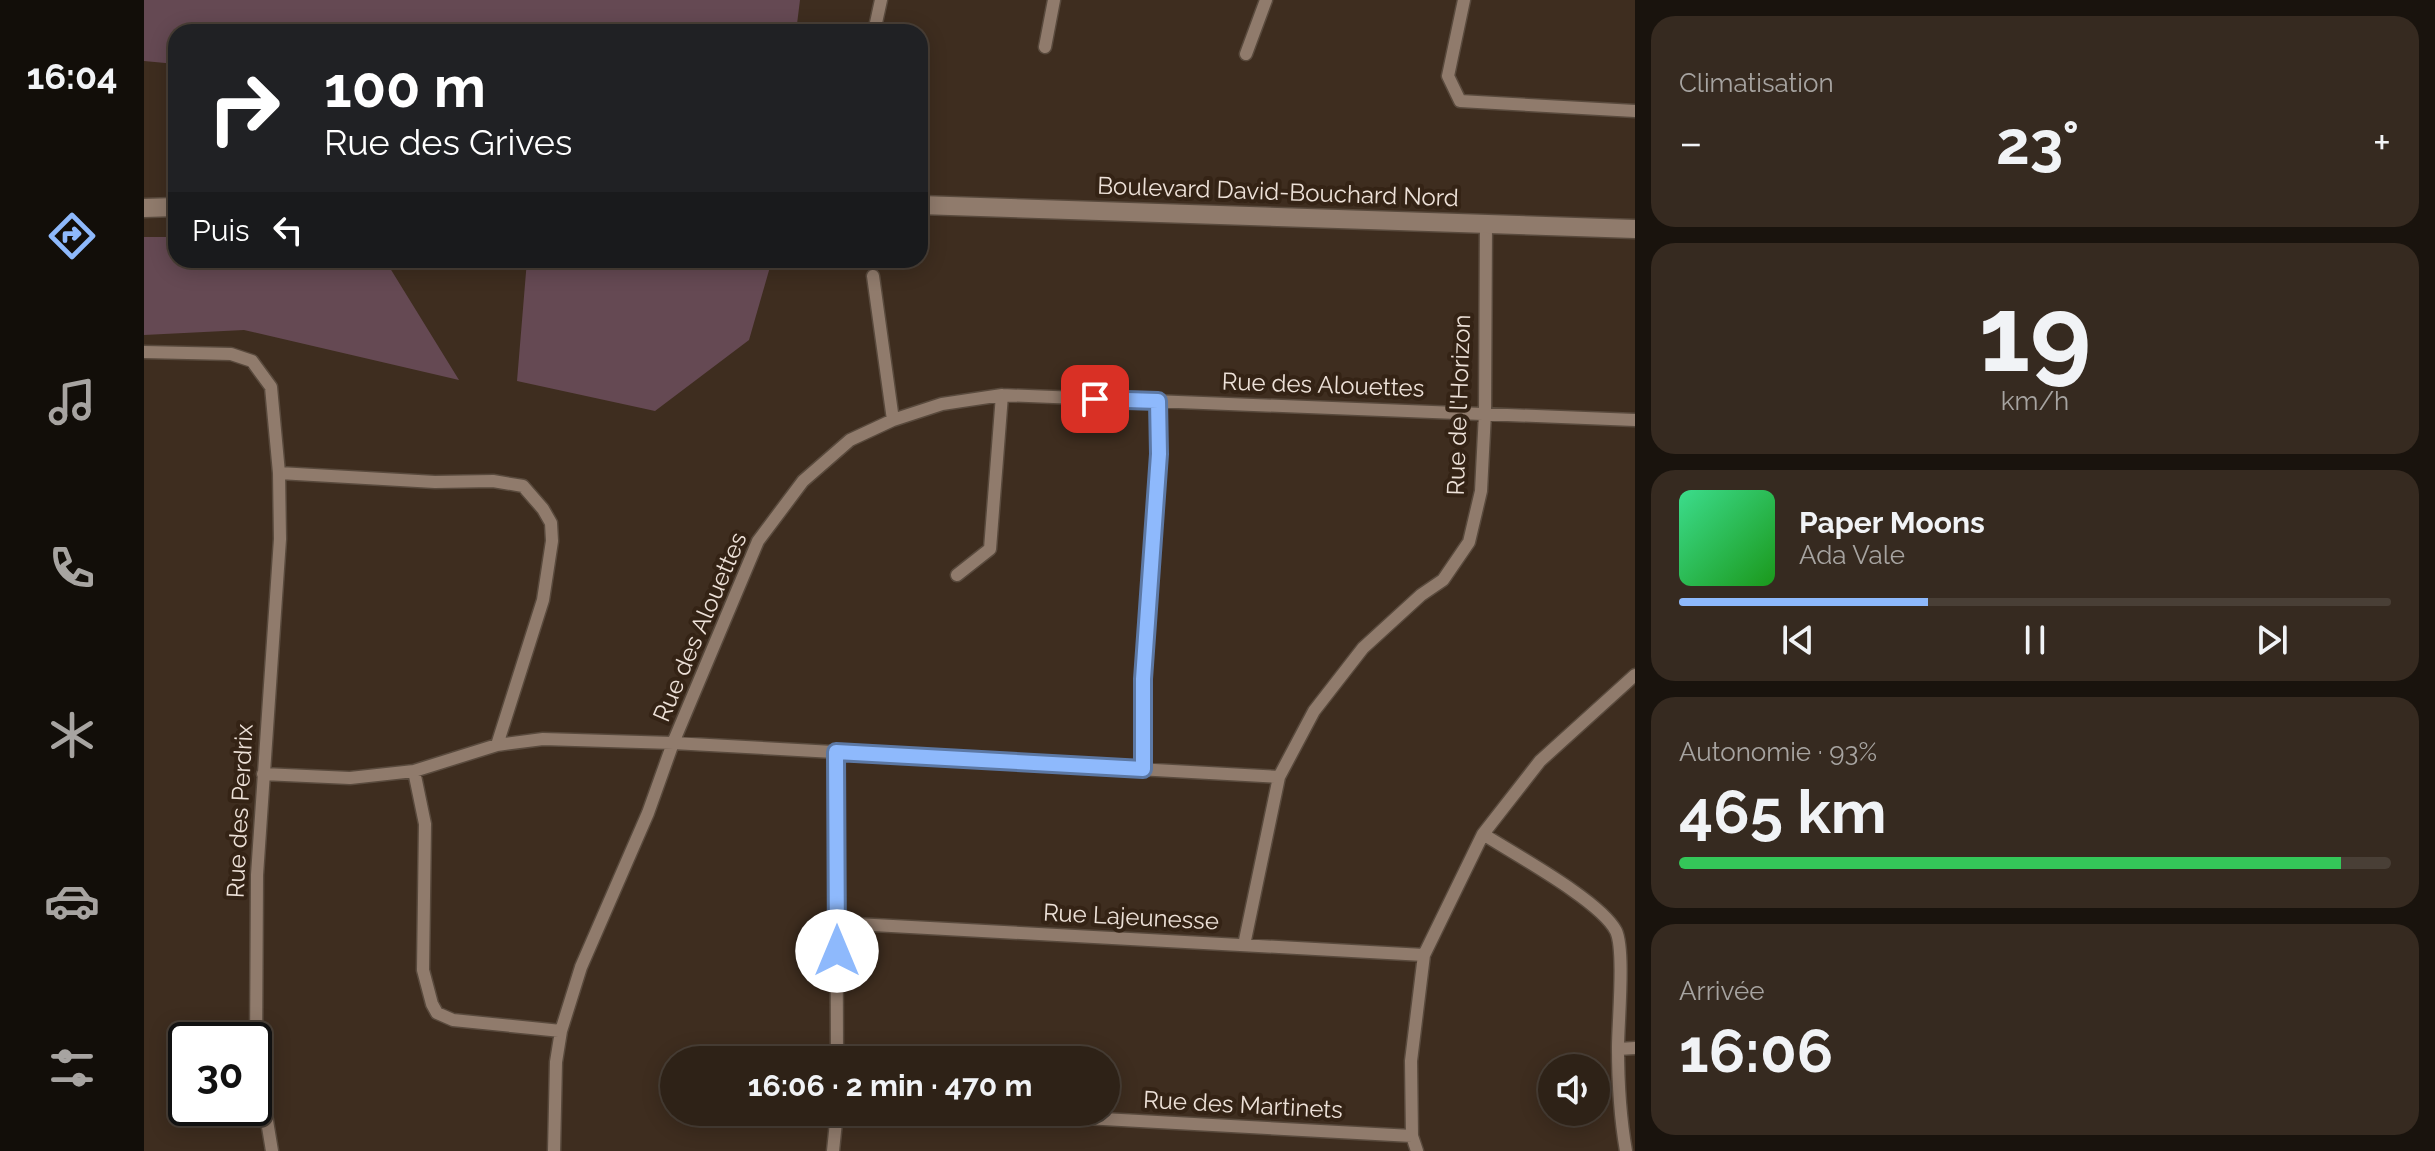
<!DOCTYPE html>
<html lang="fr">
<meta charset="utf-8">
<style>
:root{--surface:#2e2217;--page:#362a20;--text:#f1f3f6;--muted:#a7a4a1;--line:#493f36;--accent:#8eb9fc}
body{margin:0;font-family:Raleway,sans-serif;background:var(--page);color:var(--text);height:100vh;display:flex;flex-direction:column;font-size:30px;white-space:nowrap}
*{box-sizing:border-box;margin:0}
p{font-size:26px;color:var(--muted)}
.icon{flex:none;width:44px;height:44px;fill:none;stroke:currentColor;stroke-width:2;stroke-linecap:round;stroke-linejoin:round}
.map{position:relative;flex:1;overflow:hidden}
.panel{display:flex;flex-direction:column;gap:16px;padding:16px;background:#19130d;width:800px}
.panel>*{flex:none}
.hud{position:absolute;left:24px;top:24px;width:760px;height:244px;border-radius:24px;box-shadow:0 4px 20px #0003,0 0 0 2px var(--line);background:#202124;color:#fff;overflow:hidden}
.buttons{position:absolute;left:1394px;top:1054px;display:grid;gap:16px}
.buttons a{display:grid;place-items:center;width:72px;height:72px;border-radius:50%;background:var(--surface);box-shadow:0 4px 20px #0003,0 0 0 2px var(--line);font-size:40px}
.speed{position:absolute;left:24px;top:1022px;display:flex;gap:16px;font-size:40px;font-weight:700;text-align:center}
.speed>*{display:grid;place-content:center;width:104px;height:104px;border-radius:50%;background:var(--surface);box-shadow:0 4px 20px #0003,0 0 0 2px var(--line);line-height:1}
.speed .limit{border:4px solid #111;border-radius:12px;background:#fff;color:#111}
.pin{position:absolute;display:grid;place-items:center;width:68px;height:68px;color:#fff;margin:-34px;border-radius:16px;box-shadow:0 4px 12px #0006}
.me{position:absolute;width:88px;margin:-44px;rotate:0deg;stroke-linejoin:round;filter:drop-shadow(0 0 6px #0008)}
.turn{display:flex;align-items:center;gap:28px;height:168px;padding:0 24px;font-size:36px}
.turn .icon{width:104px;height:104px;stroke-width:2.5}
.turn b{display:block;font-size:56px;line-height:68px}
.then{display:flex;align-items:center;height:76px;padding:0 24px;background:#0003;gap:16px;font-size:30px}
.big{font-size:60px;font-weight:700;line-height:1.1}
.panel .tile{flex:1;display:flex;flex-direction:column;justify-content:center;gap:12px;min-width:0;padding:0 28px;border-radius:24px;background:var(--page)}
.panel .dial{align-items:center;gap:0}
.dial b{font-size:104px;line-height:1}
.song{display:flex;align-items:center;gap:24px}
.cover{width:96px;height:96px;border-radius:12px;background:linear-gradient(135deg,hsl(150 70% 55%),hsl(120 70% 35%))}
.played{height:8px;border-radius:4px;background:linear-gradient(90deg,var(--accent) 35%,var(--line) 35%)}
.keys{display:flex;justify-content:space-around;direction:ltr}
.heat{display:flex;justify-content:space-between;align-items:center;font-size:44px;direction:ltr}
.charge{height:12px;border-radius:6px;background:linear-gradient(90deg,#34c759 93%,var(--line) 0)}
.trip{position:absolute;left:516px;top:1046px;width:460px;height:80px;border-radius:40px;background:var(--surface);box-shadow:0 4px 20px #0003,0 0 0 2px var(--line);font-weight:700;line-height:80px;text-align:center}
main{display:flex;flex:1;min-height:0}
.tab-bar{display:flex;flex-direction:column;width:144px;justify-content:space-around;align-items:center;background:#120e09;color:var(--muted)}
.tab-bar .icon{width:56px;height:56px}
.tab-bar .active{color:var(--accent)}
.tab-bar b{font-size:36px;color:var(--text)}
.map>svg:first-child{display:block}
.green{fill:#654953}
.lines{fill:none;stroke-linecap:round;stroke-linejoin:round}
.street-casing{stroke:#594a3d;stroke-width:15}
.secondary-casing{stroke:#594a3d;stroke-width:21}
.street{stroke:#907b6c;stroke-width:12}
.secondary{stroke:#907b6c;stroke-width:18}
.route-casing{stroke:#5c78a4;stroke-width:20}
.route{stroke:#8eb9fc;stroke-width:14}
.labels{text-anchor:middle;stroke-width:8;stroke-linejoin:round;paint-order:stroke}
.street-label{font-size:24px;fill:#ede1d8;stroke:#342315}
</style>
<main>
<nav class="tab-bar">
<b>16:04</b>
<svg class="icon active" aria-label="directions" viewBox="0 0 24 24"><path d="M12 3l9 9-9 9-9-9zM9 14v-3h6M13 9l2 2-2 2"/></svg>
<svg class="icon" aria-label="music" viewBox="0 0 24 24"><path d="M9 18V5l10-2v13"/><circle cx="6" cy="18" r="3"/><circle cx="16" cy="16" r="3"/></svg>
<svg class="icon" aria-label="phone" viewBox="0 0 24 24"><path d="M5 4h4l2 5-3 2q2 4 5 5l2-3 5 2v4C11 20 4 13 5 4z"/></svg>
<svg class="icon" aria-label="climate" viewBox="0 0 24 24"><path d="M12 3v18M4 7l16 10M4 17L20 7"/></svg>
<svg class="icon" aria-label="car" viewBox="0 0 24 24"><path d="M5 17H2v-5l4-1 3-4h7l3 4 3 1v5h-3M9 17h6M6 11h13"/><circle cx="7" cy="17" r="2"/><circle cx="17" cy="17" r="2"/></svg>
<svg class="icon" aria-label="filters" viewBox="0 0 24 24"><path d="M4 7h16M4 17h16"/><circle cx="9" cy="7" r="2"/><circle cx="15" cy="17" r="2"/></svg>
</nav>
<div class="map">
<svg width="1491" height="1151" viewBox="0 0 1491 1151">
<rect width="100%" height="100%" fill="#3e2d1f"/>
<path class="green" d="M0,0H656L652,32H32V64L0,61Z
M0,237H32V260H241L315,380L100,330L0,335Z
M383,260H628L605,340L511,411L373,381Z"/>
<g class="lines">
<g class="street-casing">
<path id="street" d="M1320,0L1304,76L1316,101L1491,111
M730,32L737,0
M901,47L910,0
M1102,54L1122,0
M729,276L749,420
M0,352L87,354L108,361L127,387L135,473L136,539L113,875L112,1054L128,1151
M135,473L291,482L349,481L379,486L399,509L407,523L408,541L399,600L353,745
M813,575L846,549L858,395
M692,752L693,1060
M999,769V679L1015,454L1014,401
M270,771L281,824L279,970L288,1004L293,1013L309,1020L417,1031
M119,774L206,778L270,771L353,745L399,739L529,743L1135,777
M1339,834C1370,854 1457,901 1472,931C1481,950 1474,1023 1474,1047C1474,1082 1476,1117 1482,1151
M693,923L1280,955
M1100,945L1135,777L1170,711L1219,648L1277,595L1299,580L1325,542L1337,491L1341,413L1342,223
M1474,1049L1491,1048
M832,1112L1268,1136
M410,1151L412,1062L417,1031L437,967L504,813L529,743L614,541L659,481L706,440L749,420L798,404L858,395L1491,420
M689,1151L693,1112
M1273,1151L1268,1136L1267,1061L1280,955L1339,834L1396,761L1491,675"/>
</g>
<g class="secondary-casing">
<path id="secondary" d="M776,205L1491,229
M0,208L32,207"/>
</g>
<use href="#street" class="street"/>
<use href="#secondary" class="secondary"/>
</g>
<g class="lines">
<g class="route-casing">
<path id="route" d="M693,951L692,752L999,769V679L1015,454L1014,401L951,399"/>
</g>
<use href="#route" class="route"/>
</g>
<g class="labels">
<g class="street-label">
<text transform="translate(1134 192) rotate(2)" y="8">Boulevard David-Bouchard Nord</text>
<text transform="translate(1179 385) rotate(2)" y="8">Rue des Alouettes</text>
<text transform="translate(1315 405) rotate(-88)" y="8">Rue de l'Horizon</text>
<text transform="translate(556 627) rotate(-67)" y="8">Rue des Alouettes</text>
<text transform="translate(96 811) rotate(-87)" y="8">Rue des Perdrix</text>
<text transform="translate(987 917) rotate(3)" y="8">Rue Lajeunesse</text>
<text transform="translate(1099 1105) rotate(3)" y="8">Rue des Martinets</text>
</g>
</g>
</svg>
<div class="buttons">
<a><svg class="icon" aria-label="sound" viewBox="0 0 24 24"><path d="M4 9h4l5-4v14l-5-4H4zM17 9q2 3 0 6"/></svg></a>
</div>
<div class="speed"><div class="limit">30</div></div>
<div class="pin" style="left:951px;top:399px;background:#d93025"><svg class="icon" aria-label="arrive" viewBox="0 0 24 24"><path d="M6 21V4h12l-3 4 3 4H6"/></svg></div>
<svg class="me" style="left:693px;top:951px" viewBox="-20 -20 40 40"><circle r="19" fill="#fff"/><path d="M0-13L10 11 0 6-10 11z" fill="#8eb9fc"/></svg>
<div class="trip">16:06 · 2 min · 470 m</div>
<div class="hud">
<div class="turn"><svg class="icon" aria-label="right" viewBox="0 0 24 24"><path d="M7 20v-9h11M14 6l5 5-5 5"/></svg><div><b>100 m</b>Rue des Grives</div></div>
<div class="then">Puis<svg class="icon" aria-label="left" viewBox="0 0 24 24"><path d="M17 20v-9H6M10 6l-5 5 5 5"/></svg></div>
</div>
</div>
<section class="panel">
<div class="tile"><p>Climatisation</p>
<div class="heat"><a>−</a><b class="big">23°</b><a>+</a></div>
</div>
<div class="tile dial"><b>19</b><p>km/h</p></div>
<div class="tile">
<div class="song"><i class="cover"></i><div><b>Paper Moons</b><p>Ada Vale</p></div></div>
<div class="played"></div>
<div class="keys"><svg class="icon" aria-label="previous" viewBox="0 0 24 24"><path d="M18 5L8 12l10 7zM5 5v14"/></svg><svg class="icon" aria-label="pause" viewBox="0 0 24 24"><path d="M8 5v14M16 5v14"/></svg><svg class="icon" aria-label="next" viewBox="0 0 24 24"><path d="M6 5l10 7-10 7zM19 5v14"/></svg></div>
</div>
<div class="tile"><p>Autonomie · 93%</p><b class="big">465 km</b><div class="charge"></div></div>
<div class="tile"><p>Arrivée</p><b class="big">16:06</b></div>
</section>
</main>
